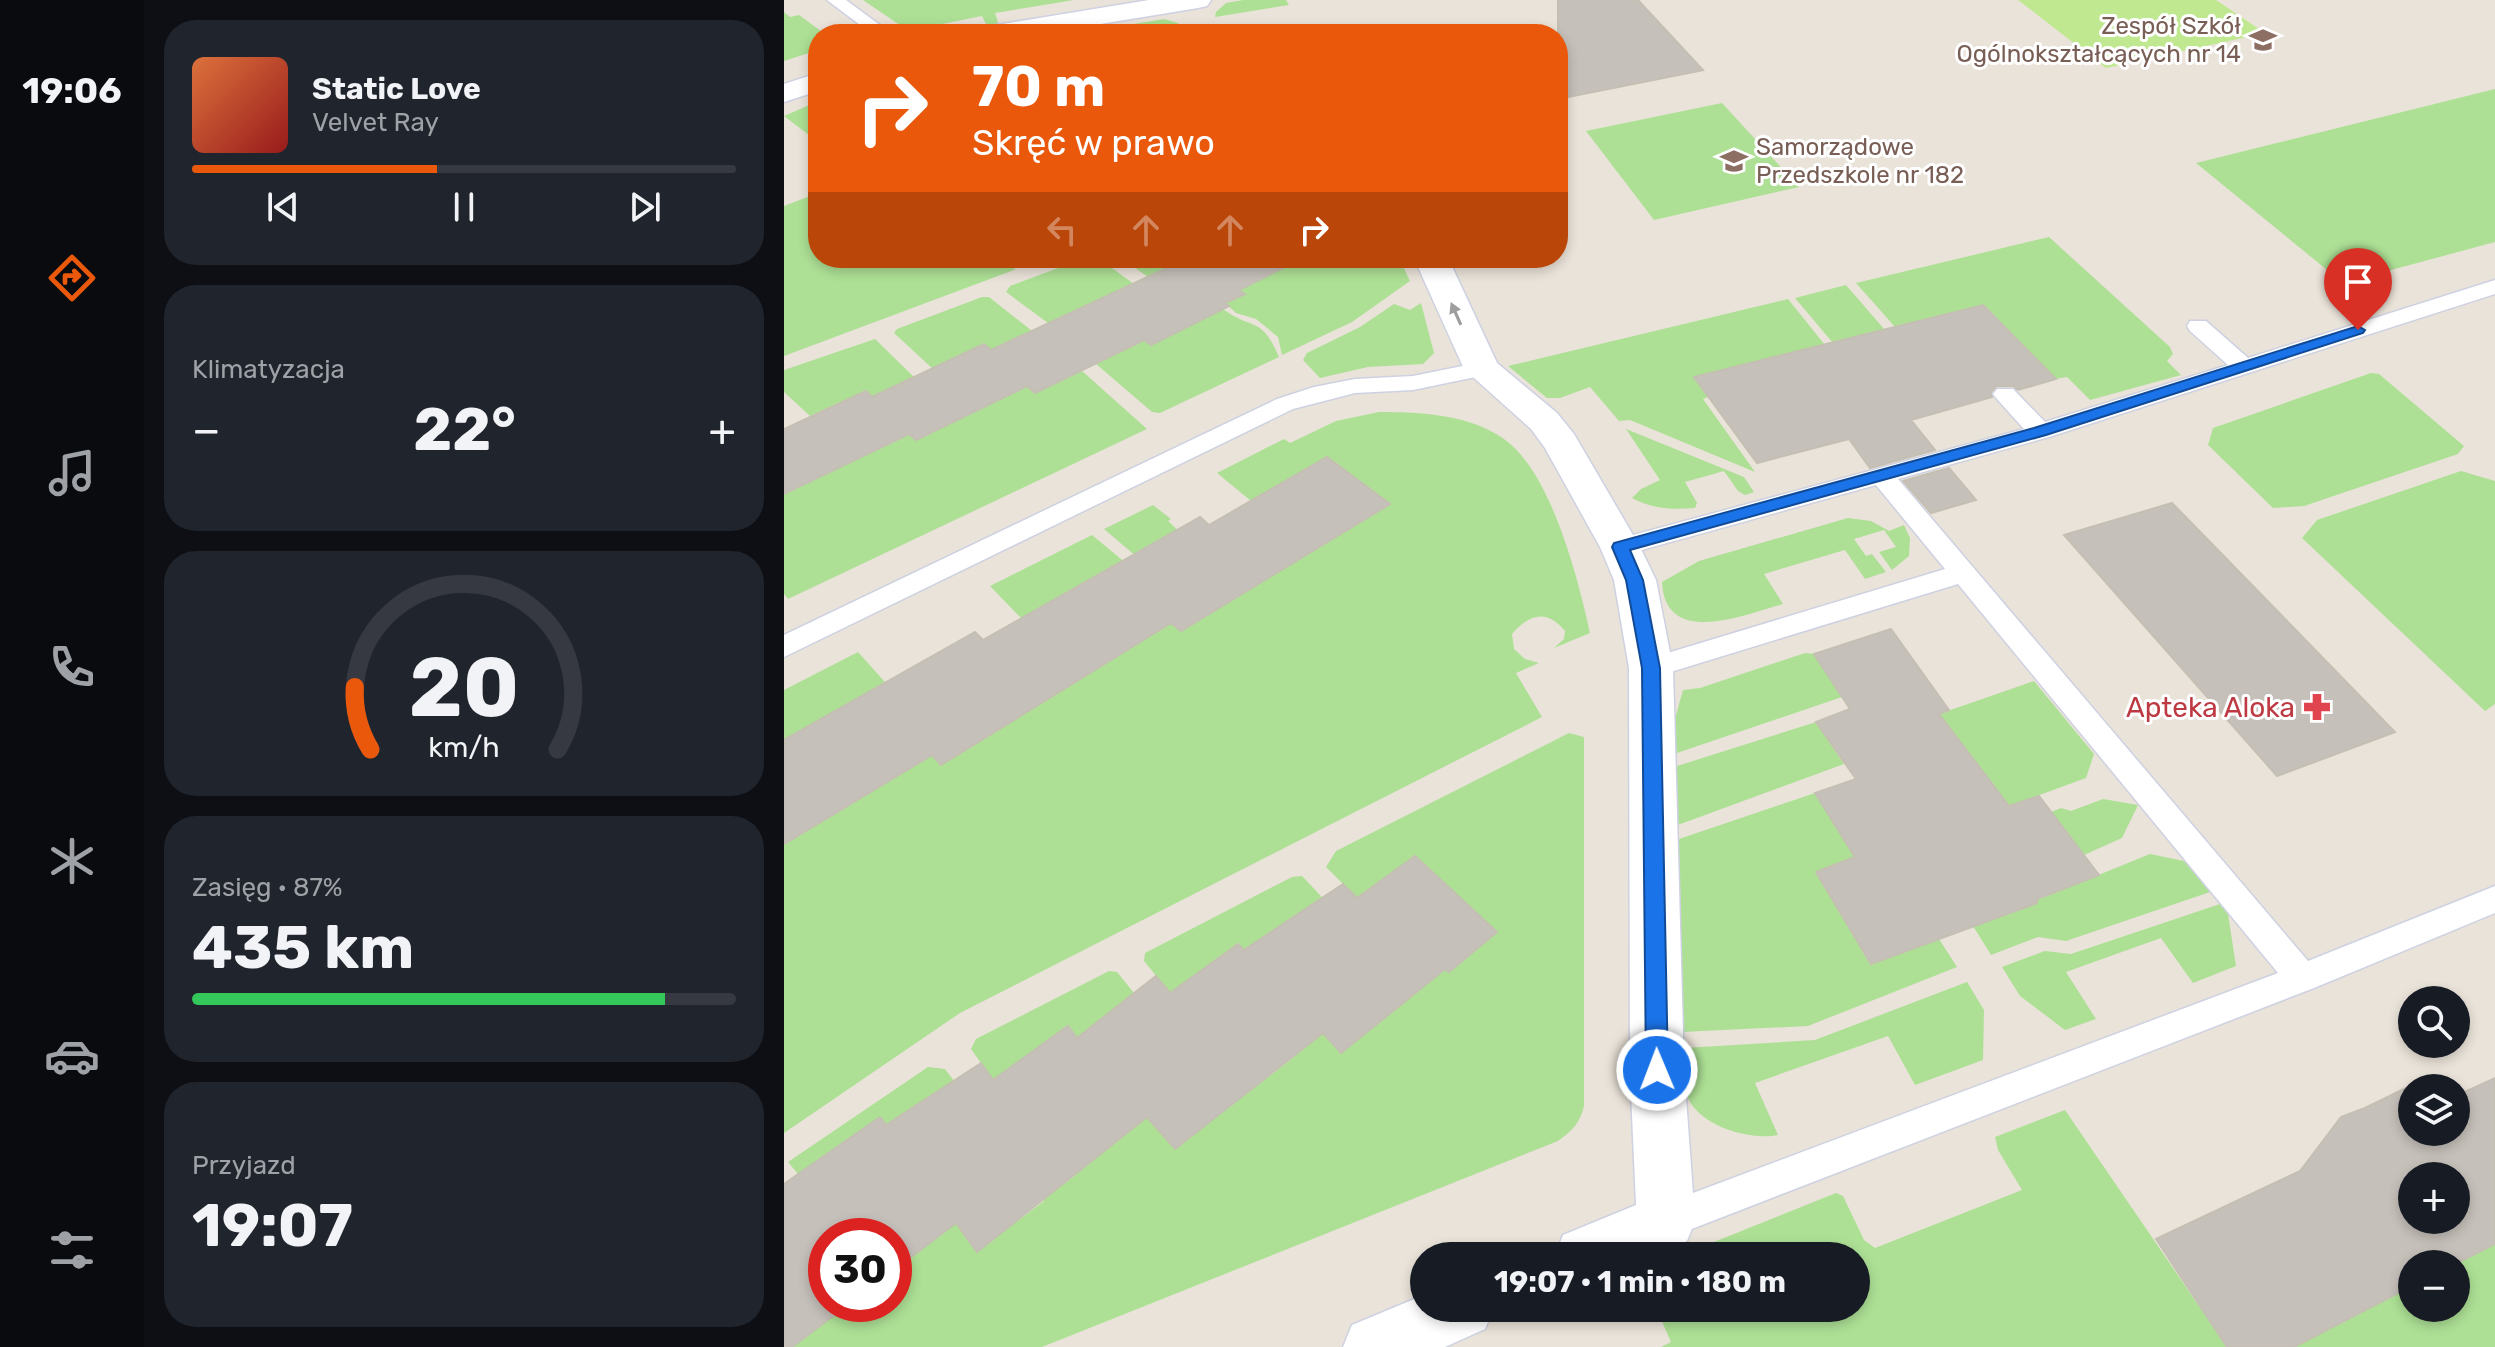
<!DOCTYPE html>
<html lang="pl">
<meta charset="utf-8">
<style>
:root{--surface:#171b24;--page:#20242c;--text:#f1f3f6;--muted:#9ea1a6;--line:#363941;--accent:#ea580c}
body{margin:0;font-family:Rubik,sans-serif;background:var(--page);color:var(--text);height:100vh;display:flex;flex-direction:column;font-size:30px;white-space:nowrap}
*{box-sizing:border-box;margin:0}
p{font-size:26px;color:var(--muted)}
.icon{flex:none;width:44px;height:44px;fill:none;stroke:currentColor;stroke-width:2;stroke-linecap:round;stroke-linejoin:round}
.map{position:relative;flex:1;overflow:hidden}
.panel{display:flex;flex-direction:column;gap:20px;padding:20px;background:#0d0f14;width:640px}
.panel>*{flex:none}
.hud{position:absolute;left:24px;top:24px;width:760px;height:244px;border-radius:32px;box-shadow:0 4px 12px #0003;background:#ea580c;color:#fff;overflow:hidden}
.tools{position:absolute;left:1614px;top:986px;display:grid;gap:16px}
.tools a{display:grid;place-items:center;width:72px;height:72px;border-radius:50%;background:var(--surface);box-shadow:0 4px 12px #0003;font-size:40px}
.speed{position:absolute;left:24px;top:1218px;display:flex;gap:16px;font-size:40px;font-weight:700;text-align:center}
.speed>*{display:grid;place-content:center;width:104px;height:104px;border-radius:50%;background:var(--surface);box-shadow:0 4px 12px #0003;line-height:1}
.speed .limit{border:12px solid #d22;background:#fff;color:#111}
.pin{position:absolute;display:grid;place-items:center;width:68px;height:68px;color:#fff;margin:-82px -34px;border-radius:50% 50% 50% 0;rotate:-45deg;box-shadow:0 0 8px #0007}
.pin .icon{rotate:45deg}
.me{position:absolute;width:88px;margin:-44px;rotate:359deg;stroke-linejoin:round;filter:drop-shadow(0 0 6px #0008)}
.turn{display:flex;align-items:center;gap:28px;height:168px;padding:0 32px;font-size:36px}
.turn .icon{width:104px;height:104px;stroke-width:2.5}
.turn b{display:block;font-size:56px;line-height:68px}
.lanes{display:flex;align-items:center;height:76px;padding:0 32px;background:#0003;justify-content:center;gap:40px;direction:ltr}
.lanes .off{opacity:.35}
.big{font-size:60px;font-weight:700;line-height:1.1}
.panel .card{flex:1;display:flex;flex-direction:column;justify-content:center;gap:12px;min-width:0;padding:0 28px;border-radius:32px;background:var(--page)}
.panel .dial{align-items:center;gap:0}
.dial svg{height:208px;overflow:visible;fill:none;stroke:var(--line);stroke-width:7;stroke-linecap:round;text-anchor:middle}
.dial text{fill:var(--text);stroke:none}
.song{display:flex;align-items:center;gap:24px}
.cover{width:96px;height:96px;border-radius:12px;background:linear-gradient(135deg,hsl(20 70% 55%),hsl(0 70% 35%))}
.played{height:8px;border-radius:4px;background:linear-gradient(90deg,var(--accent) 45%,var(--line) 45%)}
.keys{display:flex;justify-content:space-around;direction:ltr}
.heat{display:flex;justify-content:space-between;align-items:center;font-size:44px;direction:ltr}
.charge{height:12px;border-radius:6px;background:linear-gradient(90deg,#34c759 87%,var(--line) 0)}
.trip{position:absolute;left:626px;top:1242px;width:460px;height:80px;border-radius:40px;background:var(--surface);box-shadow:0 4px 12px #0003;font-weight:700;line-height:80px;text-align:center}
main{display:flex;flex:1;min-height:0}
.menu{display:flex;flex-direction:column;width:144px;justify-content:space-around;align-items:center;background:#090b0e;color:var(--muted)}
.menu .icon{width:56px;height:56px}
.menu .selected{color:var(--accent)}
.menu b{font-size:36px;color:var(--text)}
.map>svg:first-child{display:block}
.green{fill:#ade095}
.pitch{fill:#c0e891}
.building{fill:#c5c0b9;stroke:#c5bfb3;stroke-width:2;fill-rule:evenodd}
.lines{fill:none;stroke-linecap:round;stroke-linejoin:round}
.service-casing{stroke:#ced1e1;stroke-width:3}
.minor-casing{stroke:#ced1e1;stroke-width:3}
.service{fill:#fff;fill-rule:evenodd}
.minor{fill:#fff;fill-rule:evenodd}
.oneway{fill:#9e9e9e}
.route{fill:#1a73e8;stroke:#114b97;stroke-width:2}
.labels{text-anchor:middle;stroke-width:6;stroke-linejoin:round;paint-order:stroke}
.far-education-label{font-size:24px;fill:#785e54;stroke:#fff;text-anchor:end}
.health-label{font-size:28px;fill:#be3a42;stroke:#fff;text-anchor:end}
</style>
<main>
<nav class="menu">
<b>19:06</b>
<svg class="icon selected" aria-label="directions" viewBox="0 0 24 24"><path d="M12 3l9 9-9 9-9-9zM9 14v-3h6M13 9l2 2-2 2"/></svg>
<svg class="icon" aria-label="music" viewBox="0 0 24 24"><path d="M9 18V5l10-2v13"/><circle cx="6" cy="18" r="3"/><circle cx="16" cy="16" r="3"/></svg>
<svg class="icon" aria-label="phone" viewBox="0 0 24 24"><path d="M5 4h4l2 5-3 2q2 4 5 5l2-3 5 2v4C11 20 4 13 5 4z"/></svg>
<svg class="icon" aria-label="climate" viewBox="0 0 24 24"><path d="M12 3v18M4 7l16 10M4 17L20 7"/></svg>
<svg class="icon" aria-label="car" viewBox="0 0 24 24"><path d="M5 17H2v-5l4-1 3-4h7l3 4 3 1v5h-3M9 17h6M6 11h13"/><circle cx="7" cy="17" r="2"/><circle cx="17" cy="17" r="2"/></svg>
<svg class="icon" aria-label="filters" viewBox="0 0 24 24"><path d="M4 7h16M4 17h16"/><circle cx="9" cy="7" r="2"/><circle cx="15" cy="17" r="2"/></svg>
</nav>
<section class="panel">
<div class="card">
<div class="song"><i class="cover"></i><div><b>Static Love</b><p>Velvet Ray</p></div></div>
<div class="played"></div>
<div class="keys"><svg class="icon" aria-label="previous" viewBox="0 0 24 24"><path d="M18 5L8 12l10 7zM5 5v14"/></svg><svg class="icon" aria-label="pause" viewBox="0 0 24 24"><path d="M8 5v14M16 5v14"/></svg><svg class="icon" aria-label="next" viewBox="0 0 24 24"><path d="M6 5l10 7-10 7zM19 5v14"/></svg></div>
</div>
<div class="card"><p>Klimatyzacja</p>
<div class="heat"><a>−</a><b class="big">22°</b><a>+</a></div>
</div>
<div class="card dial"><svg viewBox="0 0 100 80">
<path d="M14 69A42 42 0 1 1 86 69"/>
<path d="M14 69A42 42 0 0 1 8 45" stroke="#ea580c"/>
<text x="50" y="56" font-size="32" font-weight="700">20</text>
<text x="50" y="72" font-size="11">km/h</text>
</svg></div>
<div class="card"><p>Zasięg · 87%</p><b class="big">435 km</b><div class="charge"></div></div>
<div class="card"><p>Przyjazd</p><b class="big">19:07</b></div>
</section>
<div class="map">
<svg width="1711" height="1347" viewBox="0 0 1711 1347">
<rect width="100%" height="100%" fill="#eae3d9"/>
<path class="green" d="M79,0H290L211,13L215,25L204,28L198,16L143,27L145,34L126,32Z
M459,0H502L505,5L431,17L432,12L442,3Z
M0,12L6,17L15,15L41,34H34V50L0,61Z
M380,19L394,23L399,34H323L320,29Z
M1711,89V242L1559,283L1412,163Z
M32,102L34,104V142L0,116Z
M938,103L1015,187L870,220L802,131Z
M34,193V258H238L230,270L0,356V206Z
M1265,237L1386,347L1389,354L1383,361L1397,375L1306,400L1283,377L1272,379L1199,305L1111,327L1072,283Z
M301,258H314L357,289L264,323L222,292L226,286Z
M337,258H411L371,282Z
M517,258H615L626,281L568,322L498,355L494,337L472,319L452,313L441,303L460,294L455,290Z
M1062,285L1101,330L1049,343L1011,298Z
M198,297H205L248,331L207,350L149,369L110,333L113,329Z
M1004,299L1041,345L919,399L971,472L846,420L835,421L806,387L776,398H763L724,366Z
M637,303L650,353L639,364L584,367L536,378L519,360L523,353L576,327L610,304L626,310Z
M439,309C469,331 477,315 495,357L376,413L368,412L311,363L355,336L367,345L406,326L413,313L421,319Z
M91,339L130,377L88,397L81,391L26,416L0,392V370Z
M297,370L363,429L4,599L0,594V492L239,383L251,393Z
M1587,373L1595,374L1680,446L1674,454L1520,506L1489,508L1424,445L1429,428Z
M595,412C636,412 685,414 720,439C767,472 794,578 806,633L770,648L780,639L781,631C763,609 745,614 728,634L730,649L741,659L755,663L732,673L758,717L176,1013L0,1133V844L148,755L157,765L387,623L397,631L606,504L543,457L467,501L433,473L500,439L506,443L552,421Z
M842,429L960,477L970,492L961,495L954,491L940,471L901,482L913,503L911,508C888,510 869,509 848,498L857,489L876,480Z
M1677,471L1711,481V704L1701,711L1518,538L1533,520Z
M369,505L387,519L384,521L402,538L360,563L320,529Z
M1064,518L1087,521L1105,531L1120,525L1126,538L1125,556L1108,570L1095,552L1112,547L1100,530L1070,539L1082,556L1088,554L1102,572L1081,579L1061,550L980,574L999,604C963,614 881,649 878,582L915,561Z
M308,535L349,569L328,567L237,618L206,586Z
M74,652L109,691L0,740V690Z
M1021,653L1030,654L1058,697L890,754L889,726L899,690L916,688Z
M1250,681L1310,754L1302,778L1225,806L1155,714Z
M1032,722L1060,764L891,826L890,767Z
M785,733L800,737V1106C796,1123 788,1131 774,1141L258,1347H8L65,1304H110V1270L164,1213L193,1251L260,1201L251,1189L271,1173L280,1184L327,1146L322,1140L359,1112L391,1149L454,1100L461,1072L474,1085L510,1057L528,1022L557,1052L634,991L653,961L665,972L713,931L631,857L573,898L542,867L552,851Z
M1031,793L1071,857L1032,872L1086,964L1155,939L1173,967L1024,1026L898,1032L892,840Z
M1319,799L1354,805L1338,838L1300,855L1267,812L1277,808L1287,811Z
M1366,854L1400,861L1426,892L1282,941L1254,937L1207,955L1189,926Z
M518,876L553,913L478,968L454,944L386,993L360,961L361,953L508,877Z
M1436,904L1444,914L1452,966L1409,983L1377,938L1282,972L1312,1019L1281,1030L1236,996L1218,967L1261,951L1287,954Z
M325,971L333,972L363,1009L305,1052L283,1026L209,1080L187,1049L192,1039Z
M1183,982L1200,1010L1199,1060L1131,1085L1104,1036L971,1083L994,1135C965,1141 910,1125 902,1092C898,1079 900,1062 900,1048L1031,1040Z
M144,1067L161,1069L183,1098L14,1174L4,1162Z
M1281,1110L1443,1347H877L887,1342L872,1308H1072V1256H895L1052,1193L1059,1196L1080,1240L1091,1248L1238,1190L1214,1150L1211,1137Z
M1711,1244V1347H1510L1628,1286V1308H1672L1671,1264Z"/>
<path class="pitch" d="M1234,0H1432L1481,33L1322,68Z"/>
<path class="building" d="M774,0H854L919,70L774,99Z
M404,258H519L455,290L461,294L441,303L445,306L367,345L360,340L251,393L243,386L132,440L125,434L0,494V429L82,391L88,397L200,344L207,350Z
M1199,305L1272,379L1234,390L1229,386H1213L1207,392L1208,397L1127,420L1151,450L1086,468L1065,439L973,463L910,377Z
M543,457L606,504L397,631L387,623L157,765L148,755L0,844V740L191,632L199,640L416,517L425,525Z
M1165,468L1192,500L1147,513L1119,481Z
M1388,503L1430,546L1611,732L1493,776L1280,535Z
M1107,629L1165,710L1155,714L1225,806L1255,796L1315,875L1253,899V903L1087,964L1032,872L1071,857L1031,793L1072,779L1032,722L1066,709L1030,654Z
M631,856L713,932L665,972L661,969L557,1053L539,1033L391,1149L363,1117L193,1252L172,1223L110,1270V1236H42V1304H65L8,1347H0V1184L96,1117L102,1125L197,1063L209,1080L284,1026L293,1038L372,976L386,993L454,944L460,950L559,884L573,898Z
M1711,1078V1244L1671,1264H1628V1286L1510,1347H1443L1372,1239L1516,1171L1557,1117L1581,1108L1630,1084L1657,1082L1661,1088H1628V1132H1672V1096ZM1628,1176H1672V1220H1628Z"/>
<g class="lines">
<g class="service-casing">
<path id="service" d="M43,0H62L108,34H88Z
M1711,280V294L1265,437L1114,479L1524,961L1711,886V913L1530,988L882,1239L869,1234L864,1221L869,1208L1494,973L1174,584L867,678L857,675L853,668L857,661L1161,569L1092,485L836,556L827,553L823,547L827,541L1240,429L1213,399L1209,394L1213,389H1229L1261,422L1444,365L1406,331L1403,326L1406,321H1422L1464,358Z
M698,362L706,364L710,369L706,374L629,390L571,393L509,409L0,657V635L493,399L530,387L571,379L629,376Z"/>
</g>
<g class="minor-casing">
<path id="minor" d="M365,0H427L423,6L414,8L256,34H192L196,28L206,26Z
M34,73V91L0,102V84Z
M630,258H664L713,363L773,413L790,434L856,547L872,580L889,668L900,1070L911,1221L903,1241L868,1256H771L779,1235L852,1205L846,1070L845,668L830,580L816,547L761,448L747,429L680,369Z
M640,1295V1308H710L701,1329L661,1347H559L568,1325Z"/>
</g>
<use href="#service" class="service"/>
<use href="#minor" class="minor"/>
</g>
<defs><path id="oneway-solid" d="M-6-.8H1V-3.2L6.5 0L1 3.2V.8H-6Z" transform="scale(2)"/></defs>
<use class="oneway" href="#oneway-solid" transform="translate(672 314) rotate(-114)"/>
<path class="route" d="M1574,326L1581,330L1579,333L1262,435L846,550L859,580L876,668L884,1070L881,1077L873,1080L865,1077L862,1070L858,668L842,580L828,547L830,543L1250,428Z"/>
<defs>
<g id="school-bare" transform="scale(2.16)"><path d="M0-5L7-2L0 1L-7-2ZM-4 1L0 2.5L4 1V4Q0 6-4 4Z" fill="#8d6e63" stroke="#fff" stroke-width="2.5" paint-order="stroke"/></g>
<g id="pharmacy-bare" transform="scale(2.16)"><path d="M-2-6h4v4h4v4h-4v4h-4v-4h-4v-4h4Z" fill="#e0444e" stroke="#fff" stroke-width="2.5" paint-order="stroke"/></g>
</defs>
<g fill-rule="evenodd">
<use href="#school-bare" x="1479" y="40"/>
<use href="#school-bare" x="950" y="161"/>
<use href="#pharmacy-bare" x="1533" y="707"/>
</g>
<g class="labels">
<g class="far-education-label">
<text x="1457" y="34">Zespół Szkół<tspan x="1457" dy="28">Ogólnokształcących nr 14</tspan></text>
<text x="972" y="155" text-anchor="start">Samorządowe<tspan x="972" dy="28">Przedszkole nr 182</tspan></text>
</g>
<g class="health-label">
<text x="1511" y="717">Apteka Aloka</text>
</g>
</g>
</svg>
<div class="tools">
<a><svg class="icon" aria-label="search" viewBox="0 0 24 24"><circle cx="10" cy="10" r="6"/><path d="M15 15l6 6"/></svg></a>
<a><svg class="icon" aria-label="layers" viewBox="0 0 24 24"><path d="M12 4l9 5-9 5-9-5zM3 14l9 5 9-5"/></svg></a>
<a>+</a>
<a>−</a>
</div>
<div class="speed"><div class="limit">30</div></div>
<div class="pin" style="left:1574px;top:330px;background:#d93025"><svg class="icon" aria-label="arrive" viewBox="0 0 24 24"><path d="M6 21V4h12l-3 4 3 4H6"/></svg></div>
<svg class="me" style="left:873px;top:1070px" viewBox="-20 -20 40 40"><circle r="17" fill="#1a73e8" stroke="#fff" stroke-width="3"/><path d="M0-11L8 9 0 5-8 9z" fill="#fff"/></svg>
<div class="trip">19:07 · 1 min · 180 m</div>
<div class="hud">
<div class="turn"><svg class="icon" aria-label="right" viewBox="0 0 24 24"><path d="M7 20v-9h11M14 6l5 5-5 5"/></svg><div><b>70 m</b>Skręć w prawo</div></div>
<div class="lanes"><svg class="icon off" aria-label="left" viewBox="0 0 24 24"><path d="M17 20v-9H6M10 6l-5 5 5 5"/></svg><svg class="icon off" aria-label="ahead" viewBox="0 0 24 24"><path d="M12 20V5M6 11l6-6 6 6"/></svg><svg class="icon off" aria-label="ahead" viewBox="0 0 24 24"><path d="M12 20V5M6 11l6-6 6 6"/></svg><svg class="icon" aria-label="right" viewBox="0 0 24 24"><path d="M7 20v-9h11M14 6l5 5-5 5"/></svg></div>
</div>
</div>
</main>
